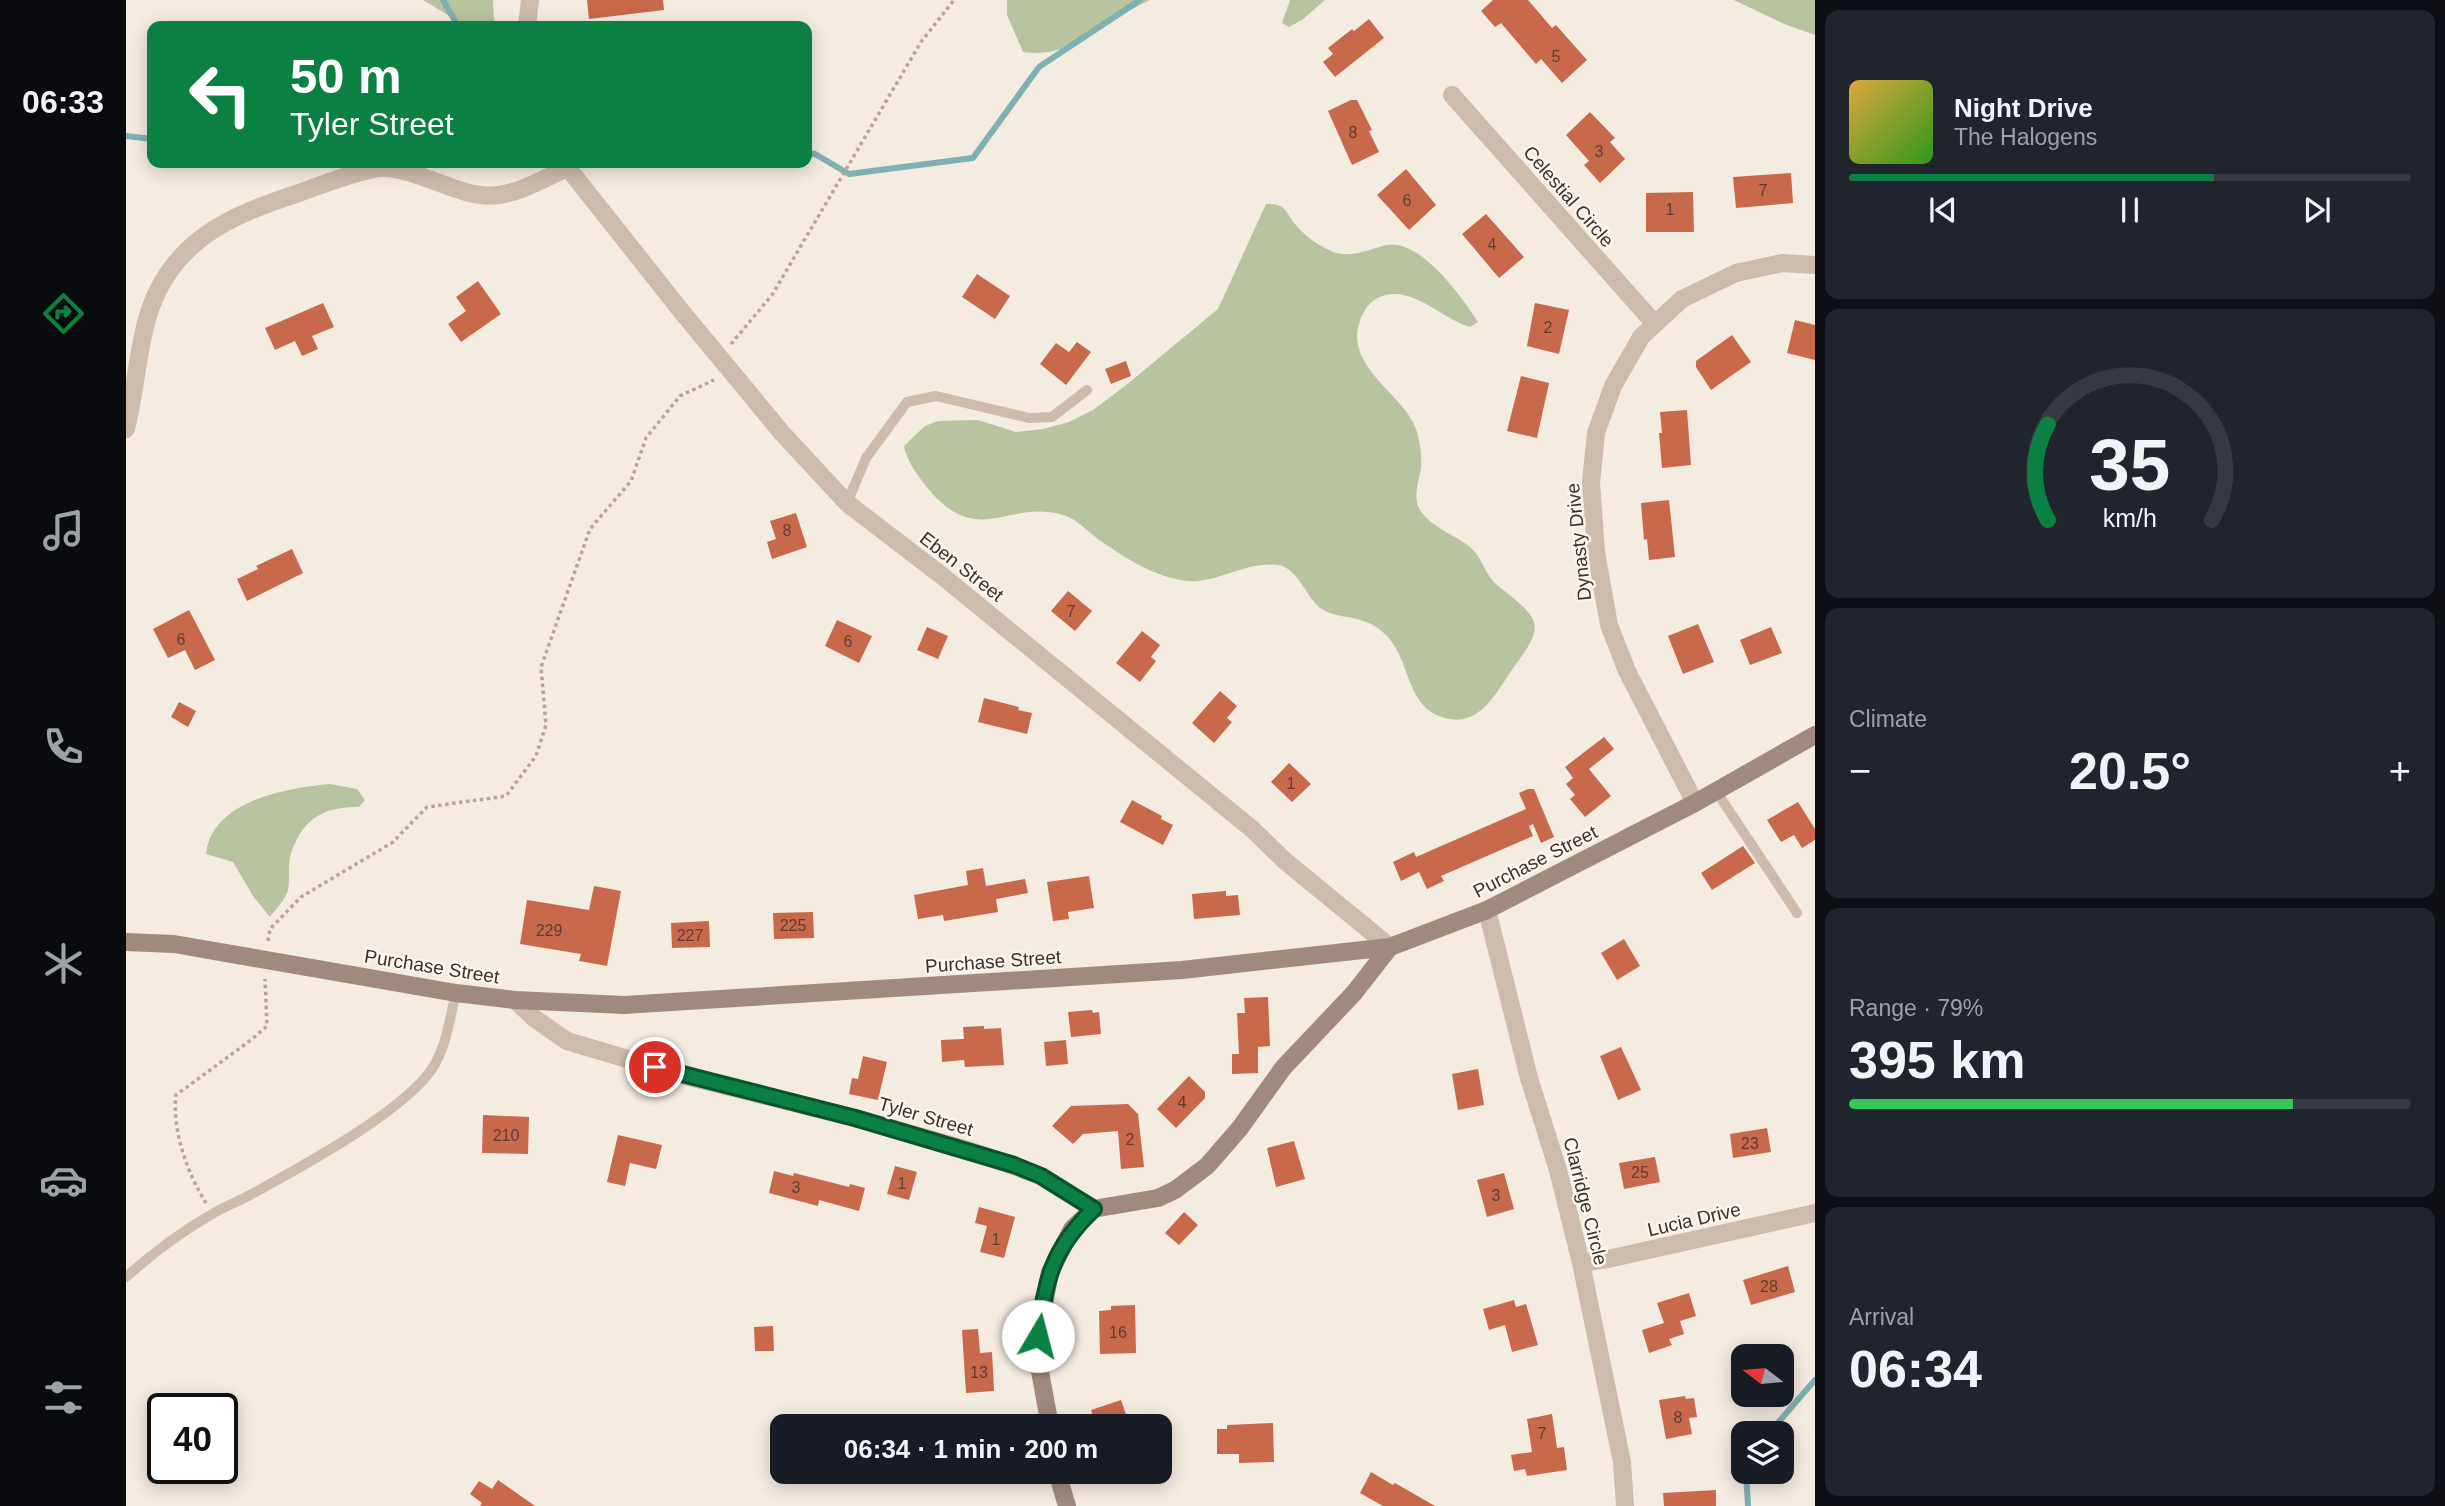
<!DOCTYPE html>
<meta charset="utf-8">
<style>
:root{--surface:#171b24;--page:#20242c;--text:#f1f3f6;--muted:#9ea1a6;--line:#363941;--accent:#0b8043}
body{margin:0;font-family:Arial,sans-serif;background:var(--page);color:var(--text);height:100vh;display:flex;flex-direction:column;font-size:26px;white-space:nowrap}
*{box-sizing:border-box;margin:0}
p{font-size:23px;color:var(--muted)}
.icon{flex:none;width:38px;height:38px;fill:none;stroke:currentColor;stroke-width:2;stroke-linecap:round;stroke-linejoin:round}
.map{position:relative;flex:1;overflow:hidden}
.drawer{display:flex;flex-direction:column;gap:10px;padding:10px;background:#0d0f14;width:630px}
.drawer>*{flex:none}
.hud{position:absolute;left:21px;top:21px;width:665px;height:147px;border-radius:14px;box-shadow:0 4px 18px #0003;background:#0b8043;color:#fff;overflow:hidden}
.needle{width:46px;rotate:286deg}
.tools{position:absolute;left:1605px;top:1344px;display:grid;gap:14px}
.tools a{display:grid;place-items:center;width:63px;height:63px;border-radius:14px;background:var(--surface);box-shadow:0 4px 18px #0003;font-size:35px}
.speed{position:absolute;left:21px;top:1393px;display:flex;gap:14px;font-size:35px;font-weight:700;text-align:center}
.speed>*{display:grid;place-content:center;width:91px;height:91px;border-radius:50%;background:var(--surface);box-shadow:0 4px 18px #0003;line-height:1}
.speed .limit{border:4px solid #111;border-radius:10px;background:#fff;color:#111}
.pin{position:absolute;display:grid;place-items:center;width:60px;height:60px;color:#fff;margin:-30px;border:4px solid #fff;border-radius:50%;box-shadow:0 2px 7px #0007}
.me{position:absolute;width:77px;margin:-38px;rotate:8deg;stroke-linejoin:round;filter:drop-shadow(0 0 5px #0008)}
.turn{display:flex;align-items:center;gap:24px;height:147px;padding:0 28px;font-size:32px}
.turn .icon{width:91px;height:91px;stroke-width:2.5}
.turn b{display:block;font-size:49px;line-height:60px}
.big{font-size:52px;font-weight:600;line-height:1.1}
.drawer .widget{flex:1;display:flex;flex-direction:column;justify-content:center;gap:10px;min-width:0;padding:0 24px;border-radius:14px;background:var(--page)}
.drawer .dial{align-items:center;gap:0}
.dial svg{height:182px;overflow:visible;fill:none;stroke:var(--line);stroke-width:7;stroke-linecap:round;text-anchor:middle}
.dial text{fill:var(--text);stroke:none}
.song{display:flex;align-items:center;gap:21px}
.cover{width:84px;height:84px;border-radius:10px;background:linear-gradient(135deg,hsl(40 70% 55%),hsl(110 70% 35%))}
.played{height:7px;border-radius:4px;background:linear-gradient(90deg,var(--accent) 65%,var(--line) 65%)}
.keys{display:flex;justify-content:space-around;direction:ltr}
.heat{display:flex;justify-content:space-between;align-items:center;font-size:38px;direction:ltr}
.charge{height:10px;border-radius:5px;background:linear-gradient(90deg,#34c759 79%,var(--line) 0)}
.trip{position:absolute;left:644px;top:1414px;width:402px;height:70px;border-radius:14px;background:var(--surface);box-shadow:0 4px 18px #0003;font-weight:600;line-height:70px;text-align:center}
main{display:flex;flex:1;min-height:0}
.tab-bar{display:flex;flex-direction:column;width:126px;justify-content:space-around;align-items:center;background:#090b0e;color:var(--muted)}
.tab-bar .icon{width:49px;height:49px}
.tab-bar .current{color:var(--accent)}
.tab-bar b{font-size:32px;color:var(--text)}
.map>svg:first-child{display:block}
.green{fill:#b8c4a0}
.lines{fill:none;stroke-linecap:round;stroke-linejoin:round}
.stream{stroke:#7fb0b2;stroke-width:6}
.building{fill:#c8694b}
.path{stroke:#b9a596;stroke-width:3.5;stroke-dasharray:3.5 3.5;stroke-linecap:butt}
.lane{stroke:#cdbbac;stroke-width:10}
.street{stroke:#cdbbac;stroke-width:18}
.secondary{stroke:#a18a7d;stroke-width:18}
.route-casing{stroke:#07532c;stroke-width:18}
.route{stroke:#0b8043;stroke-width:12}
.labels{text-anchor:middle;stroke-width:5;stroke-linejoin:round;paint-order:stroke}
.number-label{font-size:16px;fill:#5e3e33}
.street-label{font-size:19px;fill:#3b302b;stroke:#fbf5ee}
</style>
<main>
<nav class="tab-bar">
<b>06:33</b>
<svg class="icon current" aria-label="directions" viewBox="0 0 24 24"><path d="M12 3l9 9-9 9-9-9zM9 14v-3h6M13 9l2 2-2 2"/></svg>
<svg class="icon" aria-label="music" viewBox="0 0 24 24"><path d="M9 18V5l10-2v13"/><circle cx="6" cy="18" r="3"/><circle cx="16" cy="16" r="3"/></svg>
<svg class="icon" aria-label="phone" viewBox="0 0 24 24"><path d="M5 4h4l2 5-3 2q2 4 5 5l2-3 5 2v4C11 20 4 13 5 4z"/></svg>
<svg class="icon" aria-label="climate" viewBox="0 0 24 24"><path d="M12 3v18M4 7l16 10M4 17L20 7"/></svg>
<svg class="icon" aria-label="car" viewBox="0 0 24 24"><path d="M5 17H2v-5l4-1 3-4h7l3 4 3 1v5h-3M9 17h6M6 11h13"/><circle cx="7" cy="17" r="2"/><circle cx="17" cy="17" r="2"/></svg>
<svg class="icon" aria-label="filters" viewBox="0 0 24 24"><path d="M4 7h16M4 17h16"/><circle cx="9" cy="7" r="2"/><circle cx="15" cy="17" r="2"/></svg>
</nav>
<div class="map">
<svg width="1689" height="1506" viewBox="0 0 1689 1506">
<rect width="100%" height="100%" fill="#f4ebe1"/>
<path class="green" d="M297,0H367L368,21L364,26H340Z
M881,0H1024C981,19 947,60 897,52L881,15Z
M1164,0H1199L1176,20L1163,27L1156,23Z
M1608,0H1689V35L1658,24Z
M1140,204C1160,204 1158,210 1169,224C1177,234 1191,245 1203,250C1223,260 1240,250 1260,245C1294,238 1336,297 1352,322L1344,327C1318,319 1300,298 1272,294C1258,293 1246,298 1239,310C1208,363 1277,391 1290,429C1294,441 1296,456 1295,469C1293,481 1287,495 1293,508C1302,526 1330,535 1345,548C1356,558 1358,571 1367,581C1371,586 1378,590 1382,594C1416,620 1416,629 1390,664C1373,687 1357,725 1324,719C1278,711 1287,661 1259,634C1237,612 1209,621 1193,607C1179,595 1172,568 1152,565C1120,561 1093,583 1062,581C1030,578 997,557 972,539C963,532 951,520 940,516C883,497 855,549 804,491C793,477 781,463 778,446L799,426L812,421L852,420L890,432L917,429L943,422L967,410L999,386L1092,309Z
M204,784L231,789L239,800L233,807C196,806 174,821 164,857C162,868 164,879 162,890C160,899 149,910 144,917L127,896L107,862L80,854C86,800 161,788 204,784Z"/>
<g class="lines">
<path class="stream" d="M317,0L332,26
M0,136L26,139
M681,153L689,154L723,174L847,158L913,67L1014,0
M1643,1433L1689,1380
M1620,1472L1622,1506"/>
</g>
<path class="building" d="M461,0H537L538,10L463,19Z
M1367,0H1402L1426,28L1430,25L1461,60L1436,83L1415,59L1410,64L1375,23L1369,27L1355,11Z
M1243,19L1258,38L1209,77L1197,62L1207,54L1202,48L1226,29L1228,31Z
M1225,100H1231L1246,130L1243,131L1253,152L1226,165L1202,111Z
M1464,112L1489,138L1484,142L1499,159L1474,183L1458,165L1463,161L1440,135Z
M1280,169L1310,205L1283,230L1251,195Z
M1665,173L1667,203L1610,208L1607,177Z
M1567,192L1568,232H1520V193Z
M1360,214L1398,257L1373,278L1336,234Z
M851,274L884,296L869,319L836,297Z
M352,281L375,314L335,342L322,324L340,311L330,297Z
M197,303L208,327L186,336L192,349L176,356L169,341L149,350L139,328Z
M1409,303L1443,310L1433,354L1401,346Z
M1669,320L1689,325V360L1661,353Z
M1606,335L1625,362L1585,390L1570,367V361Z
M951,342L965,352L940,385L914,364L930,343L943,352Z
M1000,361L1005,376L985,384L979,369Z
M1395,376L1423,383L1411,438L1381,431Z
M1561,410L1565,465L1536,468L1533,433H1536L1534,412Z
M1543,500L1549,557L1523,560L1521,539L1518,540L1515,503Z
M670,513L681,547L646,559L641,542L650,539L644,521Z
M166,549L177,573L121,601L111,579L132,569L130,566Z
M942,591L966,611L949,631L925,611Z
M63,610L89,660L69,670L59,650L42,658L27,629Z
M711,620L746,636L733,663L699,646Z
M1572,624L1588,662L1557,674L1542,636Z
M801,627L822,636L812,659L791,650Z
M1645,627L1656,653L1624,665L1614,640Z
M1016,631L1034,645L1025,657L1030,661L1014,682L990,663Z
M1094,691L1111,706L1101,718L1106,722L1088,743L1066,723Z
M858,698L893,707L892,710L906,713L901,734L852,722Z
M53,702L70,711L62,727L45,717Z
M1478,737L1488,749L1463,769L1485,796L1459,817L1444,799L1449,795L1440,784L1447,778L1439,767Z
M1163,763L1185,784L1166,802L1145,782Z
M1402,789H1408L1428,837L1415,843L1407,824L1403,826L1407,836L1315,876L1318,881L1301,889L1293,872L1275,881L1267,862L1288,852L1290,857L1400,809L1393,793Z
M1006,800L1036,816L1035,819L1047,825L1037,845L994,822Z
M1672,802L1689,829V840L1676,848L1668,835L1655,842L1641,820Z
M1617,846L1629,863L1586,890L1575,873Z
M857,868L860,886L899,879L902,893L870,899L872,912L818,921L817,915L792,919L788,895L842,885L840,871Z
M963,876L968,908L942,912L943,919L927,921L921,882Z
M468,886L495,891L481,966L453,961L455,954L394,944L401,900L463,910Z
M1100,891V896L1112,895L1114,915L1068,919L1066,894Z
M687,912L688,938L648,939L647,913Z
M583,921L584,947L546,948L545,923Z
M1498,939L1514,966L1491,980L1475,953Z
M1142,997L1144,1046L1132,1047V1073L1106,1074V1054H1113L1111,1013H1119L1118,998Z
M966,1010L967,1013L973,1012L975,1034L945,1037L942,1012Z
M858,1026V1029L875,1028L878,1065L839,1067L838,1060L816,1062L815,1040L838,1039L837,1027Z
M940,1040L942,1064L920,1066L918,1042Z
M1495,1047L1515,1090L1492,1100L1474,1056Z
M737,1056L761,1062L752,1100L723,1094L726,1078L732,1079Z
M1352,1069L1358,1105L1332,1110L1326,1074Z
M1063,1076L1079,1092V1098L1050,1128L1031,1109Z
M1002,1104L1012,1114L1018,1167L995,1169L992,1131L957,1134L947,1144L926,1126L945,1106Z
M357,1115L403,1117L402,1154L356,1153Z
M1641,1128L1645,1152L1607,1158L1604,1134Z
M492,1135L536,1145L530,1169L504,1163L499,1186L481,1182Z
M1168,1141L1179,1179L1150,1187L1141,1148Z
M1529,1157L1534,1182L1498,1189L1493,1163Z
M769,1166L791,1172L783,1200L761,1194Z
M648,1171L667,1176L668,1173L723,1187L724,1184L739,1188L733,1211L693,1200L692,1206L643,1193Z
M1378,1173L1388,1209L1361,1217L1351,1180Z
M853,1207L889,1217L878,1258L854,1252L861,1226L849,1223Z
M1058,1212L1072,1225L1053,1245L1039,1233Z
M1662,1266L1669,1292L1625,1305L1617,1280Z
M1563,1293L1570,1316L1554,1321L1558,1334L1543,1339L1546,1345L1523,1353L1516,1330L1538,1323L1531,1303Z
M1388,1300L1390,1307L1400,1304L1412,1345L1386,1352L1379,1325L1363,1330L1357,1309Z
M1009,1305L1010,1353L974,1354L973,1311L985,1310V1306Z
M647,1326L648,1351H629L628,1327Z
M852,1329L854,1353L866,1352L868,1391L840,1393L836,1330Z
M1559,1396L1560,1399L1568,1398L1571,1417L1563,1418L1566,1434L1540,1439L1533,1400Z
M995,1400L1004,1426H970L965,1410Z
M1426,1414L1431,1448L1438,1447L1441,1470L1401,1476L1399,1469L1388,1471L1385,1455L1406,1452L1401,1419Z
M1147,1423L1148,1462L1113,1463V1454H1091V1429H1101V1425Z
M1245,1472L1267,1485L1269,1483L1309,1506H1257L1234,1493Z
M372,1480L409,1506H354L356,1503L344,1494L353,1481L366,1489Z
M1590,1490V1506H1538L1537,1493Z"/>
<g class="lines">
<path class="path" d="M605,344L646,295L795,42L828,0
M142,941L144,929L175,897L267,842L301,807L380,796L410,756L420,725L415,667L464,529L505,481L520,438L554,396L588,380
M80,1203C61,1172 46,1131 50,1095L125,1040L141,1026L139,979"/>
<path class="lane" d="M721,503L740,458L781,402L810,396L903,418L926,417L961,390
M1590,791L1671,913
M0,1277C27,1253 55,1232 86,1214C98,1207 111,1202 124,1195C171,1169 284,1109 309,1064C321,1043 324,1016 330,993"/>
<path class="street" d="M401,26L404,0
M1326,95L1529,324
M438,163L556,312L656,433L721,503L815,575L1126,829L1159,861L1264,947
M0,429C9,393 11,355 21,319C43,242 102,216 173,193C192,186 241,167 259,168C297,170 336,200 372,195C396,192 419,178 441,168
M1569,803L1501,671L1483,625L1470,552L1465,482L1470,433L1487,386L1515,337L1556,299L1610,273L1656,263L1689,265
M1361,910L1403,1078L1432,1170L1455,1263L1496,1462L1499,1506
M389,1000L408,1018L441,1041L559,1076L729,1118L845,1151L915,1176L967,1209
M1455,1263L1482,1259L1689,1213"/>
<path class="secondary" d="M0,942L48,944L330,993L389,1000L498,1005L1056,970L1264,947L1361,910L1569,803L1689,735
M924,1426L913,1366L912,1336L924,1272L946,1229L967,1209L1032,1198L1049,1190L1081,1166L1114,1128L1157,1068L1228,993L1264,947
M931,1472L941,1506"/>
</g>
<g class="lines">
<g class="route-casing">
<path id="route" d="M529,1067L729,1118L888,1165L915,1176L968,1209C925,1249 920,1280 912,1336"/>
</g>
<use href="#route" class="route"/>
</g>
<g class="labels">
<g class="number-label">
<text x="1430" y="62">5</text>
<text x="1227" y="138">8</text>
<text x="1473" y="157">3</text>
<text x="1637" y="196">7</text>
<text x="1281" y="206">6</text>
<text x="1544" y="215">1</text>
<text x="1366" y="250">4</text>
<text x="1422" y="333">2</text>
<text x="661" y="536">8</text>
<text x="945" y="617">7</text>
<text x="55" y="645">6</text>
<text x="722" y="647">6</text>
<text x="1165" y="789">1</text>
<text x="667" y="931">225</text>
<text x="423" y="936">229</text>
<text x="564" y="941">227</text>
<text x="1056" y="1108">4</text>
<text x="380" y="1141">210</text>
<text x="1004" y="1145">2</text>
<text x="1624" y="1149">23</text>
<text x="1514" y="1178">25</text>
<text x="776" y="1189">1</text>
<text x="670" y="1193">3</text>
<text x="1370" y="1201">3</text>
<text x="870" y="1245">1</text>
<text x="1643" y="1292">28</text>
<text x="992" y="1338">16</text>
<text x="853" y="1378">13</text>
<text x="1552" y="1423">8</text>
<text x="1416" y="1439">7</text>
</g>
<g class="street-label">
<text transform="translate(1443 196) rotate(49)" y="7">Celestial Circle</text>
<text transform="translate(1452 542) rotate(-96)" y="7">Dynasty Drive</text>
<text transform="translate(836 566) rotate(38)" y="7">Eben Street</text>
<text transform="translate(1409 861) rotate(-27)" y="7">Purchase Street</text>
<text transform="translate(867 961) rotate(-4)" y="7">Purchase Street</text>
<text transform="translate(306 966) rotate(9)" y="7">Purchase Street</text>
<text transform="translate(800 1116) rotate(16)" y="7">Tyler Street</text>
<text transform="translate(1460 1201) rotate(76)" y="7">Clarridge Circle</text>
<text transform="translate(1568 1219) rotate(-13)" y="7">Lucia Drive</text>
</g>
</g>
</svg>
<div class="tools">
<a><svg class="needle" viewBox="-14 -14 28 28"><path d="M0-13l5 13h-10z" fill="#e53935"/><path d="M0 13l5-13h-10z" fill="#9ea1a6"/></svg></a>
<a><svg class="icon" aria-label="layers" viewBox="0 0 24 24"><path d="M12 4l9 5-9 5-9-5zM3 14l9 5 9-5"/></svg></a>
</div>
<div class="speed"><div class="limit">40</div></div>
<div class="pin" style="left:529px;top:1067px;background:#d93025"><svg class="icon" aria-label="arrive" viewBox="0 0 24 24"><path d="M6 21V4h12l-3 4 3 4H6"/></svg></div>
<svg class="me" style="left:912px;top:1336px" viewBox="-20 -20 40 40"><circle r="19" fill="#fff"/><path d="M0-13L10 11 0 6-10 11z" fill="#0b8043"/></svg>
<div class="trip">06:34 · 1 min · 200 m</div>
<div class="hud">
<div class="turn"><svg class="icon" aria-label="left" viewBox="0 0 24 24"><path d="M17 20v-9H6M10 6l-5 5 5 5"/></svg><div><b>50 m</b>Tyler Street</div></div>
</div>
</div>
<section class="drawer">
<div class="widget">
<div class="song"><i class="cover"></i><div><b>Night Drive</b><p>The Halogens</p></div></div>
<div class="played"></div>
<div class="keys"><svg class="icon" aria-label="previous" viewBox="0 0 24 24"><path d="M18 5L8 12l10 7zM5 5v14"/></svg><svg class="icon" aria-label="pause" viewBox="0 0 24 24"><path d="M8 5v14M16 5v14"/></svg><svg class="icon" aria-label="next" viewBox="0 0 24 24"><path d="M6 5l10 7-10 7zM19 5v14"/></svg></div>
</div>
<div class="widget dial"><svg viewBox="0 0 100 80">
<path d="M14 69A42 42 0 1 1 86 69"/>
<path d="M14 69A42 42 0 0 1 14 27" stroke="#0b8043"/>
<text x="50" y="56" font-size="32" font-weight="700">35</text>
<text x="50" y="72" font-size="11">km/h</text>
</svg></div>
<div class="widget"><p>Climate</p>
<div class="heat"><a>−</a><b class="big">20.5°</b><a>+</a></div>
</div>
<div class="widget"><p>Range · 79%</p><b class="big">395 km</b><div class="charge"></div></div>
<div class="widget"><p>Arrival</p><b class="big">06:34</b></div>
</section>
</main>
